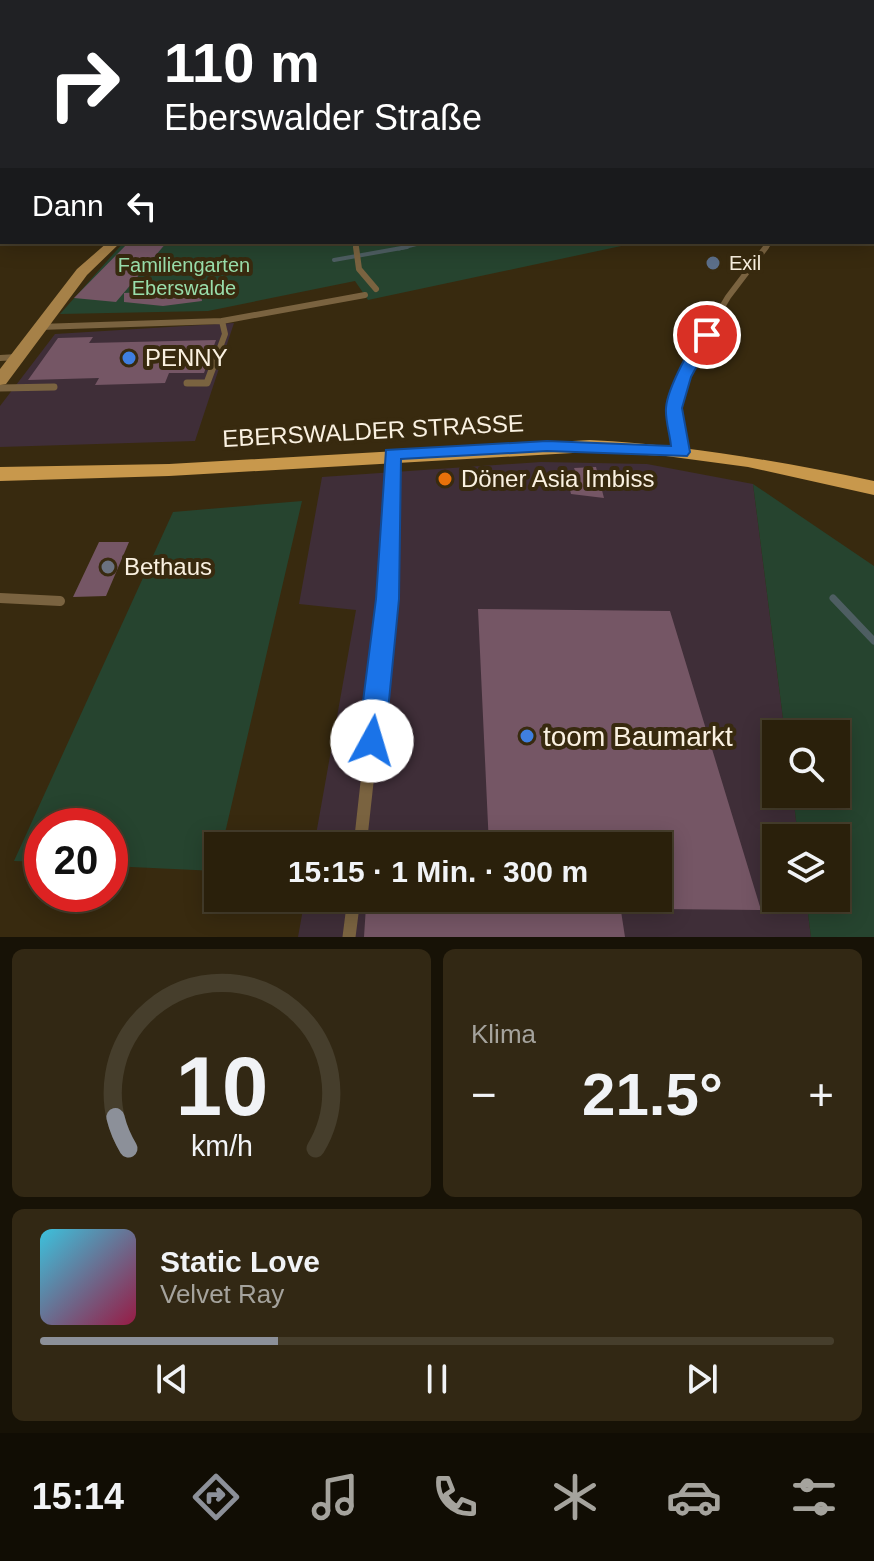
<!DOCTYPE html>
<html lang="de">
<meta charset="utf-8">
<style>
:root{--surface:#2a200b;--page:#322814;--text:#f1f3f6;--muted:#a5a39d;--line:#463e2c;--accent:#8c9099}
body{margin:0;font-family:Helvetica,sans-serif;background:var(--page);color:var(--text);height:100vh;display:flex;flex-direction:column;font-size:30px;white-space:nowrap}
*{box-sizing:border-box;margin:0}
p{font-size:26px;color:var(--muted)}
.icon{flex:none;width:44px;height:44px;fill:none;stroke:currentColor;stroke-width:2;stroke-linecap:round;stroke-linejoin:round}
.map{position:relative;height:937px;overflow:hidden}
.details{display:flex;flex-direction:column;gap:12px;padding:12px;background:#171206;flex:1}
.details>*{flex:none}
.top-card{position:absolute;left:0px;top:0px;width:874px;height:244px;box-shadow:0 4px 20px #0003,0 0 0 2px var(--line);background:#202124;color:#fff;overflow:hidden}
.buttons{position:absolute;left:762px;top:720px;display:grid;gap:16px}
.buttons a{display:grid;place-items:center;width:88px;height:88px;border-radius:0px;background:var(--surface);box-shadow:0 4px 20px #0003,0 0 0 2px var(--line);font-size:40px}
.speed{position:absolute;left:24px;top:808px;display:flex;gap:16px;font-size:40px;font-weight:700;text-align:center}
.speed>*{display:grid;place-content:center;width:104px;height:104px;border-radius:50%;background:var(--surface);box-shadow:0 4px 20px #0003,0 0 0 2px var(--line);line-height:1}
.speed .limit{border:12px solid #d22;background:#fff;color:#111}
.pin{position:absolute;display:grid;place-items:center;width:68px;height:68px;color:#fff;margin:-34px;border:4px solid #fff;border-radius:50%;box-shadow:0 2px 8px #0007}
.me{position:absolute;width:88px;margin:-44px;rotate:6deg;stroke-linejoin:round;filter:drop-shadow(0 0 6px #0008)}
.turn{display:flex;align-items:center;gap:28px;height:168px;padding:0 32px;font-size:36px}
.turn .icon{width:104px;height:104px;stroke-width:2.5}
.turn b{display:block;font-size:56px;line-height:68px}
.then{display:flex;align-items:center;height:76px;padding:0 32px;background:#0003;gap:16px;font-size:30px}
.big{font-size:60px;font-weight:800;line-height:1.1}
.details .card{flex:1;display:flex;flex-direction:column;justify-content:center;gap:12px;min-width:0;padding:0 28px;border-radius:12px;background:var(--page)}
.details .dial{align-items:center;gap:0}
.dial svg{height:208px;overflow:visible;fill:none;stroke:var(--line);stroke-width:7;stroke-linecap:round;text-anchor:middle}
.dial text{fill:var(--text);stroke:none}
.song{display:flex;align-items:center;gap:24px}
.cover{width:96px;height:96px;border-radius:12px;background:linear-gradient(135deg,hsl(190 70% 55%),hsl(340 70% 35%))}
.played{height:8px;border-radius:4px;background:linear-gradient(90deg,var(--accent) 30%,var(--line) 30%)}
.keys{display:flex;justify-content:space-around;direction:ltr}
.heat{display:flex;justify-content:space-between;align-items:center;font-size:44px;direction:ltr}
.details .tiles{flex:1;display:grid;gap:12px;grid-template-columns:1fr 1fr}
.card:last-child{grid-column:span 2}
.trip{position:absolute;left:204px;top:832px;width:468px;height:80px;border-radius:0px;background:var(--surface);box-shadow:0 4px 20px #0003,0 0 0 2px var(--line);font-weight:800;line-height:80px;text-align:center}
.menu{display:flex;height:128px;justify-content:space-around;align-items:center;background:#110d04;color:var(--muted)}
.menu .icon{width:56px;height:56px}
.menu .selected{color:var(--accent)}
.menu b{font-size:36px;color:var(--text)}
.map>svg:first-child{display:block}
.commercial{fill:#3f2e38}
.green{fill:#26442f}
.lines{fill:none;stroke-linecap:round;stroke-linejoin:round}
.stream-far2{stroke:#4e5e62;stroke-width:3}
.stream-far1{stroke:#4e5e62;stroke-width:4}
.stream{stroke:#4e5e62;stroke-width:7}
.building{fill:#755665}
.service-far4{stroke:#7a6340;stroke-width:4}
.service-far3{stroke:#7a6340;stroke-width:6}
.service-far2{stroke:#7a6340;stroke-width:7}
.service-far1{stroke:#7a6340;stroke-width:10}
.service{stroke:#7a6340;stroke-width:13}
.secondary{fill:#a68148;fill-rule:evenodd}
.primary{fill:#c8984c;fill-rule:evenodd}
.route{fill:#1a73e8;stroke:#114b97;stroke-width:2}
.service-dot{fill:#5c6f8a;stroke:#382a0f;stroke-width:3}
.shop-dot{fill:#3f7fe0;stroke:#382a0f;stroke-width:3}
.food-dot{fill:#e8710a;stroke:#382a0f;stroke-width:3}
.worship-dot{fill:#6b7280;stroke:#382a0f;stroke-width:3}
.labels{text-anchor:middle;stroke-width:8;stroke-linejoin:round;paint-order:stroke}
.far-poi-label{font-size:20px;fill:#faf1e1;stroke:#382a0f;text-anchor:start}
.far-park-label{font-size:20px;fill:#99deab;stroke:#382a0f}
.poi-label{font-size:24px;fill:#faf1e1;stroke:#382a0f;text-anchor:start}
.street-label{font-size:24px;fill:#faf1e1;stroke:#382a0f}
.near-poi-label{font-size:28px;fill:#faf1e1;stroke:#382a0f;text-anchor:start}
</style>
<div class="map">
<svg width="874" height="937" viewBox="0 0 874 937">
<rect width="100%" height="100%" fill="#382a0f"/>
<path class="commercial" d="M234,323L195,441L0,447V406L55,334Z
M541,462L647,464L753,484L785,734H776V794H793L798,838H776V898H806L811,937H298L305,898H658V846H314L356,610L299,604L322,477Z"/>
<path class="green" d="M124,242H640L368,300L355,281L208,311L60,314Z
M753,484L874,566V937H811L806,898H836V838H798L793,794H836V734H785Z
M302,501L222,846H218L216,871L110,866V826H42V862L14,861L173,512Z"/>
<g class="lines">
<path class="stream-far2" d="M399,249L426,242"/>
<path class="stream-far1" d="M334,260L407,247"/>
<path class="stream" d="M833,598L874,641"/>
</g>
<path class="building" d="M129,242H167L116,302L74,298Z
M200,289L202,301L163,306L124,302V293Z
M93,337L89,343L216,340L204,373H169L165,383L95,385L99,378L28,380L58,338Z
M596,467L604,498L571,494L566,473H576L574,468Z
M99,542H129L106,596L73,597Z
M478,609L670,611L761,910L658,909V846H489Z
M491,898H619L625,937H364L366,906L491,907Z"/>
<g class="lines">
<path class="service-far4" d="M355,242L356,249
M765,249L771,242"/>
<path class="service-far3" d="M356,247L359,269L376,289
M39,327L222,321L365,295
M0,358L17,357
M215,361L225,334L222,321
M690,361L728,297L766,247"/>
<path class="service-far2" d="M187,383H207L216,359
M0,388L54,387
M681,452L674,409L691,359
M391,505L393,454"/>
<path class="service-far1" d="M0,598L60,601
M377,694L387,599L391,503"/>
<path class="service" d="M360,846L377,692
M349,937L354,898"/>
<path class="secondary" d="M108,242H121L87,275L6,384L0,385V369L77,269Z"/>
<path class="primary" d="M590,440C688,445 778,461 874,481V495L748,467L666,456L590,452L169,476L0,481V467L169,464Z"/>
</g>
<linearGradient id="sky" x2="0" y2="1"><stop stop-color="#1f1708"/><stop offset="0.43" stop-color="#4d4a42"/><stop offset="1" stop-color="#4d4a42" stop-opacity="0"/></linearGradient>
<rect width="874" height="228" fill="url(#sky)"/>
<path class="route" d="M707,331L714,335L691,377L682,408L690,452L687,456L547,451L401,459L399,599L385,741L381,750L372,753L362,750L358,741L376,599L386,450L547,441L671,446C670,434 665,420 666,408C667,391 693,336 707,331Z"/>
<circle class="service-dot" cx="713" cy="263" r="8"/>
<g class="shop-dot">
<circle cx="129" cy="358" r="8"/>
<circle cx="527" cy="736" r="8"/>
</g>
<circle class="food-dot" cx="445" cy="479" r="8"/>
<circle class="worship-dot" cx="108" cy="567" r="8"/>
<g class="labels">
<g class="far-poi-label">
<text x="729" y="270">Exil</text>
</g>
<g class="far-park-label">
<text x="184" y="272">Familiengarten<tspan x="184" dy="23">Eberswalde</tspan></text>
</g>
<g class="poi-label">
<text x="145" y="366">PENNY</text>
<text x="461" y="487">Döner Asia Imbiss</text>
<text x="124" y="575">Bethaus</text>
</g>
<g class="street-label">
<text transform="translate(373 431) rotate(-3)" y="8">EBERSWALDER STRASSE</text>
</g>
<g class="near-poi-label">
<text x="543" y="746">toom Baumarkt</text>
</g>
</g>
</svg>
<div class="buttons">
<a><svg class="icon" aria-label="search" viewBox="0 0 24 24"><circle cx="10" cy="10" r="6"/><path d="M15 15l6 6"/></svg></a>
<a><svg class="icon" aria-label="layers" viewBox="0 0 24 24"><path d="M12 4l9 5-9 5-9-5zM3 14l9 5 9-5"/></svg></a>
</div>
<div class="speed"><div class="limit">20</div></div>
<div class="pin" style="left:707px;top:335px;background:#d93025"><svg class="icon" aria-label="arrive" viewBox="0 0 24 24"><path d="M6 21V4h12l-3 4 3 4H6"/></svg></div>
<svg class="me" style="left:372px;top:741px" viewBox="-20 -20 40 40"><circle r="19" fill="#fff"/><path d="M0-13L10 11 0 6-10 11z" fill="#1a73e8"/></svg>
<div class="trip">15:15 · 1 Min. · 300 m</div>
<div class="top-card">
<div class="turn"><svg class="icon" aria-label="right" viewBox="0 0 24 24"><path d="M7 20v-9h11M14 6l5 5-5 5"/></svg><div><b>110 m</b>Eberswalder Straße</div></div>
<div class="then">Dann<svg class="icon" aria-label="left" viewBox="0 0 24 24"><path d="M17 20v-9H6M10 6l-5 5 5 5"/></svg></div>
</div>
</div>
<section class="details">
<div class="tiles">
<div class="card dial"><svg viewBox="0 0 100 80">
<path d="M14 69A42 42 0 1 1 86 69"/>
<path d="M14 69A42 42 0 0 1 9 57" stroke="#8c9099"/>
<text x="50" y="56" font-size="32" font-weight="700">10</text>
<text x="50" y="72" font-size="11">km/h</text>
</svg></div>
<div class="card"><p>Klima</p>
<div class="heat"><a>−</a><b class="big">21.5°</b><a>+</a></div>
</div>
<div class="card">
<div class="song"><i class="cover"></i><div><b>Static Love</b><p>Velvet Ray</p></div></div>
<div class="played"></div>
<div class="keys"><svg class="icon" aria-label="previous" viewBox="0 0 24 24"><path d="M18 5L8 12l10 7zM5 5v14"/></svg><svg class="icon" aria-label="pause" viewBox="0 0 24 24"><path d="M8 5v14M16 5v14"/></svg><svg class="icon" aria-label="next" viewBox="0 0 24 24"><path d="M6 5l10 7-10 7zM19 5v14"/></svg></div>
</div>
</div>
</section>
<nav class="menu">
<b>15:14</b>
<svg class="icon selected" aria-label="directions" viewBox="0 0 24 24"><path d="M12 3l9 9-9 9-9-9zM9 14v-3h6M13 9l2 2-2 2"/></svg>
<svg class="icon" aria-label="music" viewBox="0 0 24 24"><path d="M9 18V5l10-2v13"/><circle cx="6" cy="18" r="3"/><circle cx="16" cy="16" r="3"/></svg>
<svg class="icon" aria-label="phone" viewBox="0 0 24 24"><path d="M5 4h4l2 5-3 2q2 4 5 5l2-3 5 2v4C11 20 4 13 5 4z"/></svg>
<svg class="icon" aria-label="climate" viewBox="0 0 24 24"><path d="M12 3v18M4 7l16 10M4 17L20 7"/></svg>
<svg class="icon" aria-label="car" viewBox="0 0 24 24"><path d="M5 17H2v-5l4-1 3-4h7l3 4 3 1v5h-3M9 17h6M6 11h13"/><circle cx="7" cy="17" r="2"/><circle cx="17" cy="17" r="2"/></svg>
<svg class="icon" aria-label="filters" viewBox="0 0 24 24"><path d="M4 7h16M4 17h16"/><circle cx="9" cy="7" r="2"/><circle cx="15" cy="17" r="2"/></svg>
</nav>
